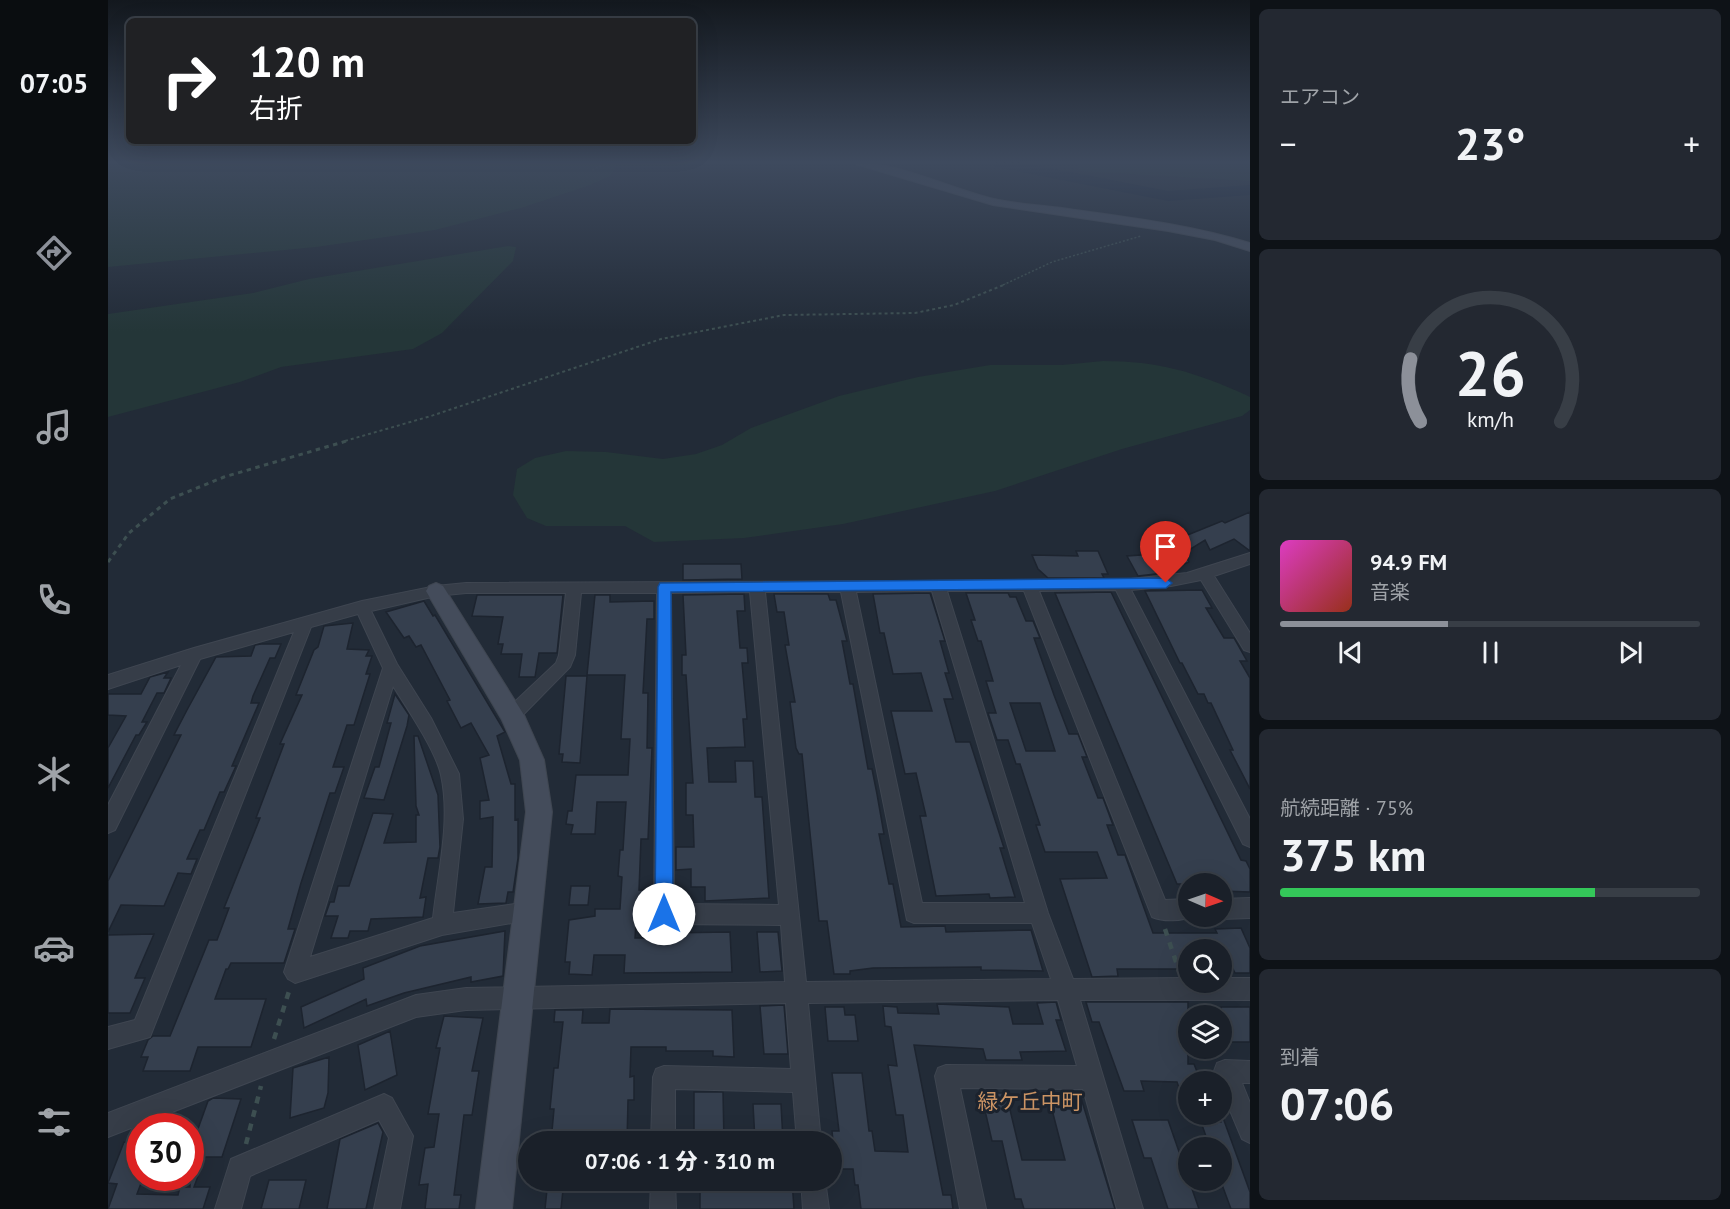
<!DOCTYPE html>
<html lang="ja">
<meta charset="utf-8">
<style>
:root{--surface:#1a2029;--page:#232831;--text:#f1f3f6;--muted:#9fa3a8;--line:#383e46;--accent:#8c9099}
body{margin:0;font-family:"PT Sans","Noto Sans JP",sans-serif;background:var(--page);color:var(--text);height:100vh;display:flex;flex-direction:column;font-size:22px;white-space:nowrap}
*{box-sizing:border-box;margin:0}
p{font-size:20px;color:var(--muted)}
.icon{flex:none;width:33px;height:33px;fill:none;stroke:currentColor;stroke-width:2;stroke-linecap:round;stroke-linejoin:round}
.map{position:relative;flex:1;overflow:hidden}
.side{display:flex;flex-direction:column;gap:9px;padding:9px;background:#0e1217;width:480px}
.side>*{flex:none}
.top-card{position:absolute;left:18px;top:18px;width:570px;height:126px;border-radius:9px;box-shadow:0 6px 24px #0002,0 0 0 2px var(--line);background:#202124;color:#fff;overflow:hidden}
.needle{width:39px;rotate:92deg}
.tools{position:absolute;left:1070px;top:873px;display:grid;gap:12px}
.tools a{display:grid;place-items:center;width:54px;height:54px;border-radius:50%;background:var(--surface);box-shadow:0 6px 24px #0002,0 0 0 2px var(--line);font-size:30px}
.speed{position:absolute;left:18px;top:1113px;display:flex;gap:12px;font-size:30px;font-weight:700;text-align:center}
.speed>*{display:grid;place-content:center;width:78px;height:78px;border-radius:50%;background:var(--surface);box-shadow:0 6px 24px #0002,0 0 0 2px var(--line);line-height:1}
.speed .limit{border:9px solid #d22;background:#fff;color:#111}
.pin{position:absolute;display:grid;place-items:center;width:51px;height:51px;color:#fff;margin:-62px -26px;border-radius:50% 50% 50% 0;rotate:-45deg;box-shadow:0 0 6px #0007}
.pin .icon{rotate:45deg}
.me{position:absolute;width:66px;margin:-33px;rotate:0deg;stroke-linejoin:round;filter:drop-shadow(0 0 4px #0008)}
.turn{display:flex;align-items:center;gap:21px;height:126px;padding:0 24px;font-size:27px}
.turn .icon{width:78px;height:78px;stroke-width:2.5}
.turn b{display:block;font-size:42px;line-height:51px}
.big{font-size:45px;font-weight:800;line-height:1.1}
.side .widget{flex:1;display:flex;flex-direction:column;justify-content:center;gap:9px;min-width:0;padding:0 21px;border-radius:9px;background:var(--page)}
.side .dial{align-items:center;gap:0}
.dial svg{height:156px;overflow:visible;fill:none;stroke:var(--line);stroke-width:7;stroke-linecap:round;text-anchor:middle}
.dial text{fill:var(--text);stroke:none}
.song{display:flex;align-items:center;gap:18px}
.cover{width:72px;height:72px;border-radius:9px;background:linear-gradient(135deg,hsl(310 70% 55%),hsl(10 70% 35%))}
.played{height:6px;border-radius:3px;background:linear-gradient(90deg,var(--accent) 40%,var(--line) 40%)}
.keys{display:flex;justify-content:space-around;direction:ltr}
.heat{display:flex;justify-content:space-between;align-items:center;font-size:33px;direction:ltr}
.charge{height:9px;border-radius:4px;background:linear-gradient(90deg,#34c759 75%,var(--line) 0)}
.trip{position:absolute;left:410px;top:1131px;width:324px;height:60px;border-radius:30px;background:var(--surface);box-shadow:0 6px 24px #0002,0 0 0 2px var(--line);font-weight:800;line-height:60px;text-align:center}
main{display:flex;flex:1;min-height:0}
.tabs{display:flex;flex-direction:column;width:108px;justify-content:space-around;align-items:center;background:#0a0d10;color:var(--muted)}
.tabs .icon{width:42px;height:42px}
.tabs .on{color:var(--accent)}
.tabs b{font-size:27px;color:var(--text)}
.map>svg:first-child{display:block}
.green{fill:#243638}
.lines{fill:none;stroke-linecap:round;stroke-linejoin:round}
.river{fill:#172234;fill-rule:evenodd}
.building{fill:#353f4e;stroke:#1d242f;stroke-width:1.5;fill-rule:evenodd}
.street-casing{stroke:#3f4651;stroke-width:2}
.secondary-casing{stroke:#3f4651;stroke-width:2}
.path-far3{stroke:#3d4f51;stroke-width:1.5;stroke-dasharray:2 2;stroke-linecap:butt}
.path-far2{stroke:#3d4f51;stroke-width:2;stroke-dasharray:3 3;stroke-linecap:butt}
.path-far1{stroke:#3d4f51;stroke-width:3;stroke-dasharray:4.5 4.5;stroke-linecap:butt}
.path{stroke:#3d4f51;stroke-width:4.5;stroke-dasharray:7 7;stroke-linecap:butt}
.street{fill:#363d48;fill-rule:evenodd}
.secondary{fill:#444c5b;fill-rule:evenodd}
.route{fill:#1a73e8;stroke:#114b97;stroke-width:1.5}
.labels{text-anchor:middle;stroke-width:6;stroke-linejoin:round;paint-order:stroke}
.near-neighbourhood-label{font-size:21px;fill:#cc9464;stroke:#1b222d}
</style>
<main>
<nav class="tabs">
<b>07:05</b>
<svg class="icon on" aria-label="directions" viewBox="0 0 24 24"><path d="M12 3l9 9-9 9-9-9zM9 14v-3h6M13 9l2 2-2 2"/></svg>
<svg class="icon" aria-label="music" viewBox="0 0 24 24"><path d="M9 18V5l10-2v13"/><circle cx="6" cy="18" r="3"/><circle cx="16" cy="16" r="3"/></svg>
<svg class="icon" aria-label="phone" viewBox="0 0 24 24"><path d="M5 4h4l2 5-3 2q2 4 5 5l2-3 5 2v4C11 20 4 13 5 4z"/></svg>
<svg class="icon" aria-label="climate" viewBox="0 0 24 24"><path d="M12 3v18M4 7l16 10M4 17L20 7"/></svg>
<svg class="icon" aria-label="car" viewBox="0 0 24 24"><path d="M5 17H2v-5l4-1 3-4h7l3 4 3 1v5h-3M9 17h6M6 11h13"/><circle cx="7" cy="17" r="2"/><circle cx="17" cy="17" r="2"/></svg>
<svg class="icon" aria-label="filters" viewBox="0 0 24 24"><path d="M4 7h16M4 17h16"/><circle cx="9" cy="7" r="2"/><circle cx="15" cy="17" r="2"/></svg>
</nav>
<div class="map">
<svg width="1142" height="1209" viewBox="0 0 1142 1209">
<rect width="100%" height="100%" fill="#222b37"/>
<path class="green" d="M0,162H510L502,176L482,185L413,208L327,230L208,247L0,267Z
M968,162H1138L1142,167V181L971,171Z
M400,246L408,247L405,261L334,333L305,349L173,367L132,382L0,417V314L145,293L201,279Z
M995,361C1051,361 1087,372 1138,395L1142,397V410L1134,416L1014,449L887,491L735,524L636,538L546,542L517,526H438L419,518L405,495L409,469L427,458L458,451L498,452L555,459L588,454L614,445L643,428L731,396L810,377L882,365H954Z"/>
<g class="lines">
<path class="river" d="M880,162H911L1060,191L1142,185V195L1060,201L888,167Z"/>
</g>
<path class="building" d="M1142,512V551L1126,539L1102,550L1097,540L1076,553L1081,562L1056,573L1030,576L1019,556L1046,554L1039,547L1082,534L1114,521L1117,523Z
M968,551H990L1000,574H994L996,578H940L930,569L924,555L970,556Z
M575,564H633L634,579L575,580Z
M1094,590L1104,608H1098L1116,638H1126L1139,661H1132L1142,678V789L1122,750H1125L1103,703H1100L1096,694H1090L1074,663H1072L1037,591Z
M1003,592L1133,860L1138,861L1142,869V892L1113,891V884H1069L947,593Z
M822,593L837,641H832L841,673H837L845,699H836L848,742H862L896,848H892L907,897L882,898L881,894L828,896L812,816H818L808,773L797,774L783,711H824L813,673L785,674L776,633H772L765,594Z
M858,593H900L902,597H908L918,621H925L932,638H926L946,695L961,734H970L979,757H974L990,798H995L1005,825H999L1010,855H1017L1045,933H1109L1107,929L1133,928L1142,948V973H1127L1116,950H1080V969H1009L1010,976L984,977L952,879L999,878L989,852H937L928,825H932L912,764H908L900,740H889L880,713H888L878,681H885L873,641H870L863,620H867ZM902,703H932L947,751H918Z
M636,594L637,611H629L632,648H639L640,663H634L639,719H635L637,747L599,748L601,782H628L627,761H645L647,797H654L661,898L597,901V887H583V869L568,870V847H586L585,815H578V783H585L578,675H574V655H578L575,595Z
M666,594H720L722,600H728L739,641H734L742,684H745L760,769H764L769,794L776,834H771L781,884H785L793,927L837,926L838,932L923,930L935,971L873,970V967L765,968L742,971V974H726L719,921H711L694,754H691L688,748L682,702H687L677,645H681L676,612H669Z
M369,595H455L449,653H431L427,677H411L414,654H393L395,644H390L395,617L364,616Z
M487,595H502V602L546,601V619H539L535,693H540L539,748H544L540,839H533L531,890H540L539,909H529L527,938H558V933L622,932L624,972L516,973L517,955H486L484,975L461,974L462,962H457L461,920L487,916V909H512L514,877L510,876L512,850H515L518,802H489L487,834H463L465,825L458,824L460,811H464L468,775H520L522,739H513L517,675H479Z
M316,601L325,616L327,615L397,732L389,736L403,784H407V820L410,819V858L405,892H400L398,903L370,904L377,867H384L385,817L372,819V801L381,800L372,758L381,755L363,723L353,728L339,701L342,700L313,645L308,647L301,636L296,638L278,612Z
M245,623L239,649L261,650L258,656H264L258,674H262L246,725H239L225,767H236L227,793H222L193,883L180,929H187L176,963H123L120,969H118L107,999H158L143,1047H90L82,1071H35L40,1057H33L40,1040L45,1036H62L101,940H109L121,908H116L152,818H148L176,744H172L194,695H188L206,650L210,647L216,626Z
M153,644H173L167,658H162L145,696L143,703H151L124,766H128L116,792H112L96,830H92L79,859H89L83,874L70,873L56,906L13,905L0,932V881L73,735H66L79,710L108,657L143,656L147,645Z
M60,672L56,678H63L56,693H49L34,722H39L31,735H28L0,788V748L18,716L0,715V694H33L42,677Z
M458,676H479L472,763L454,762L455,754H451Z
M287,694L301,715L299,726L276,800L256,798L267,767H271L283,723H279Z
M306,736H310L330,795L332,847L330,858H320L312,898L318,897L315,917L263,919L260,931H242L240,938H223L230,916H217L222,902H226L230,886H241L265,813L285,814L276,843L308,842V815H311L308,806Z
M463,886H482L480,905H461Z
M397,931L395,976L363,982V977L296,993L259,1006L258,999L196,1028L193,1007L256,979L255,968L312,946Z
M649,932H670L674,971L652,972Z
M46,934L27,978H37L22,1013H0V935Z
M948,1002L953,1020H948L958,1051L912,1052L914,1060H878L875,1049L806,1045L835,1195H843L845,1209H753L750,1185H747L745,1169H728L724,1131H731L724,1073H754L761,1131H764L767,1151L800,1152L795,1115H788L780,1065L789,1066L783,1027L777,1026L775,1006L789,1007L790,1013L831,1014L829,1004L901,1007L905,1024H935L929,1003Z
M978,1002H1080V1064H1086L1093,1082H1080V1108H1078L1069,1082L1033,1081L1036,1091H1016L991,1022H984Z
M676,1005L680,1054H656L652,1006Z
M717,1007H736L737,1015H747L750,1041H720Z
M1113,1007H1142V1042H1113Z
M502,1009L624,1010L626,1057L605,1056V1051H558V1047H523L522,1077L526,1076V1100H520L519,1142H443L446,1109H442L446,1068H450L455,1022H446L447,1010H475L474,1023H501Z
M336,1016L375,1018L364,1071H371L364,1115H356L346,1195H353L351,1209H317L320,1184L311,1185L317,1148L326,1147L331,1114H320L332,1048H328Z
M282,1031L289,1075L257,1090L250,1045Z
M221,1057L220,1093L216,1108L182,1118L185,1068Z
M586,1092H615L616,1142H586Z
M873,1093H898L914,1160H957L941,1098H973L1007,1209H916L913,1199H907L894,1141H884Z
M105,1098L133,1099L114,1157H97L86,1187H102L95,1209H0L9,1184L0,1183L16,1142L32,1143V1178H35L29,1194L70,1195L72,1187H82V1151L100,1101Z
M645,1104H673L675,1141H647Z
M1114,1115L1142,1192V1209H1123L1113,1182V1148H1102L1093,1122H1113Z
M1024,1120H1060L1091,1209H1060L1043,1158H1036Z
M270,1123L275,1132L258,1209H219L232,1139Z
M161,1180H198L191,1209H153Z
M440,1180H456L453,1209H437Z
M592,1180H684L686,1209H592Z"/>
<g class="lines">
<g class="street-casing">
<path id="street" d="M1142,553V564L1106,576L1142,633V652L1136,650L1093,580L1063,586L1023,590L1142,819V847L1135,844L1008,590L931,591L1057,900L1080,899V916H1086C1074,921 1056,922 1044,917L916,591H839L940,913L965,979L1080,978V982H1113V978H1142V1000H972L1035,1209H1009L975,1089L852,1088L878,1209H852L827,1076L830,1068L838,1065L969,1066L950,1000L700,1003L713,1142H689L685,1092L567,1089V1142H543L545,1077L548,1069L556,1066L683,1069L678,1003L358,1010L308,1017L0,1137V1113L308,995L358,988L677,982L673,925L556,924L549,921L546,914L549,593H473L467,655L462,667L410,720L404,722L398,720L396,715L398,710L448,663L451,655L458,593H358L328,596L263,611L289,664L323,718L351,774L355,819L345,913L420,902L427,905L430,912L427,919L334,935L187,983L180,979L176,972L275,668L250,614L203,627L42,1037L0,1049V1027L27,1020L186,632L92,659L7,830L0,833V805L73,665L0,689V675L86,648L254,601L328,586L358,583L1013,580L1079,573ZM824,591L917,903H814L748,592ZM642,592L671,905L566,904L563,593ZM657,592H733L799,920L806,923H924L943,979L698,982ZM285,686C299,708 328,751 333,775C343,821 330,872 325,918L202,957Z
M1142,898V918L1113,919L1107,916H1113V899Z
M1117,1060L1142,1061V1083H1134L1142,1103V1143L1134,1139L1113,1089V1082H1110L1106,1071L1109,1063Z
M276,1094L284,1098L305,1136L292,1209H266L281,1138L271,1120L142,1176L133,1209H107L123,1159Z
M543,1180H567L568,1209H542Z
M693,1180H717L721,1209H695Z"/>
</g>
<g class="secondary-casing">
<path id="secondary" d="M741,162C792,162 837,187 886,199C908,204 931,205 954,208C1017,217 1081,224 1142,243V251L1107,240L1060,231L885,205Z
M328,583L335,586L416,715L436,760L444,812L404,1209H368L418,812L412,760L394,720L318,591L321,586Z"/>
</g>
<path class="path-far3" d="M484,170L502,162
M895,285L944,262L1033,236"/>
<path class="path-far2" d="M237,441L323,416L553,339L676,315L807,313L846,305L898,284"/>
<path class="path-far1" d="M0,562L21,533L62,499L116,477L242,440"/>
<path class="path" d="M1057,929L1071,971
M1086,1008L1090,1016
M166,1039L182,988
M138,1144L153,1086"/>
<use href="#street" class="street"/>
<use href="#secondary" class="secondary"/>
</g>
<linearGradient id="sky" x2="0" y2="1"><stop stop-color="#13181e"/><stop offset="0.49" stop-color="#3e4a5e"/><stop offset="1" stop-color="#3e4a5e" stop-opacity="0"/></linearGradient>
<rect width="1142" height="331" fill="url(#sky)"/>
<path class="route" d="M1058,578L1064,583L1058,588L563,592L565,914L563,920L556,923L550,920L547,914L550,587L552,583Z"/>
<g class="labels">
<g class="near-neighbourhood-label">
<text x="922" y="1109">緑ケ丘中町</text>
</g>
</g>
</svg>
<div class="tools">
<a><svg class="needle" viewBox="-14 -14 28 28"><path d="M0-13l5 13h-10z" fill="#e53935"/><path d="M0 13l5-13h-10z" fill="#9fa3a8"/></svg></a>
<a><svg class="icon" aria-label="search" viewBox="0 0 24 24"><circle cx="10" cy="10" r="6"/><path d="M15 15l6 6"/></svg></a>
<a><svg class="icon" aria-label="layers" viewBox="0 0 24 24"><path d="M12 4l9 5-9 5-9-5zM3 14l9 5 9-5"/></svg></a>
<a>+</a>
<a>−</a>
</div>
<div class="speed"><div class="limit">30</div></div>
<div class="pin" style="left:1058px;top:583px;background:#d93025"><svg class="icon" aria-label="arrive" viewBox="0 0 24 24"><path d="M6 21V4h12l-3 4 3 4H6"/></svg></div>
<svg class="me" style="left:556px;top:914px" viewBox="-20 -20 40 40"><circle r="19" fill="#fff"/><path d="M0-13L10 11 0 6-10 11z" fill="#1a73e8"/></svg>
<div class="trip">07:06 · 1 分 · 310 m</div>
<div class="top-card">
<div class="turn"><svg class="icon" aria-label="right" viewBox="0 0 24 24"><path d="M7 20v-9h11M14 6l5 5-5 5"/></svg><div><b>120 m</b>右折</div></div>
</div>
</div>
<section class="side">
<div class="widget"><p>エアコン</p>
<div class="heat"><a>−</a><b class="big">23°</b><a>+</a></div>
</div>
<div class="widget dial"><svg viewBox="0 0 100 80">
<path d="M14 69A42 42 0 1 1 86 69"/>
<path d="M14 69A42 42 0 0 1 9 37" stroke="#8c9099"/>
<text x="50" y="56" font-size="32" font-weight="700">26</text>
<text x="50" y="72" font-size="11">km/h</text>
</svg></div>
<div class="widget">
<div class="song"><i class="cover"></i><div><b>94.9 FM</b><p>音楽</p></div></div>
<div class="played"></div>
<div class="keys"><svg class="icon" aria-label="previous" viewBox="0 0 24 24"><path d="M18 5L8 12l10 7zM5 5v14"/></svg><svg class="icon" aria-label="pause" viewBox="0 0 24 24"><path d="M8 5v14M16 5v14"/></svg><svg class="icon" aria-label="next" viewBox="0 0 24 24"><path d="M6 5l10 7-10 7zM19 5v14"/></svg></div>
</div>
<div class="widget"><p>航続距離 · 75%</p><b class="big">375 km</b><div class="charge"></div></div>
<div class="widget"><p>到着</p><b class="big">07:06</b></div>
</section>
</main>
